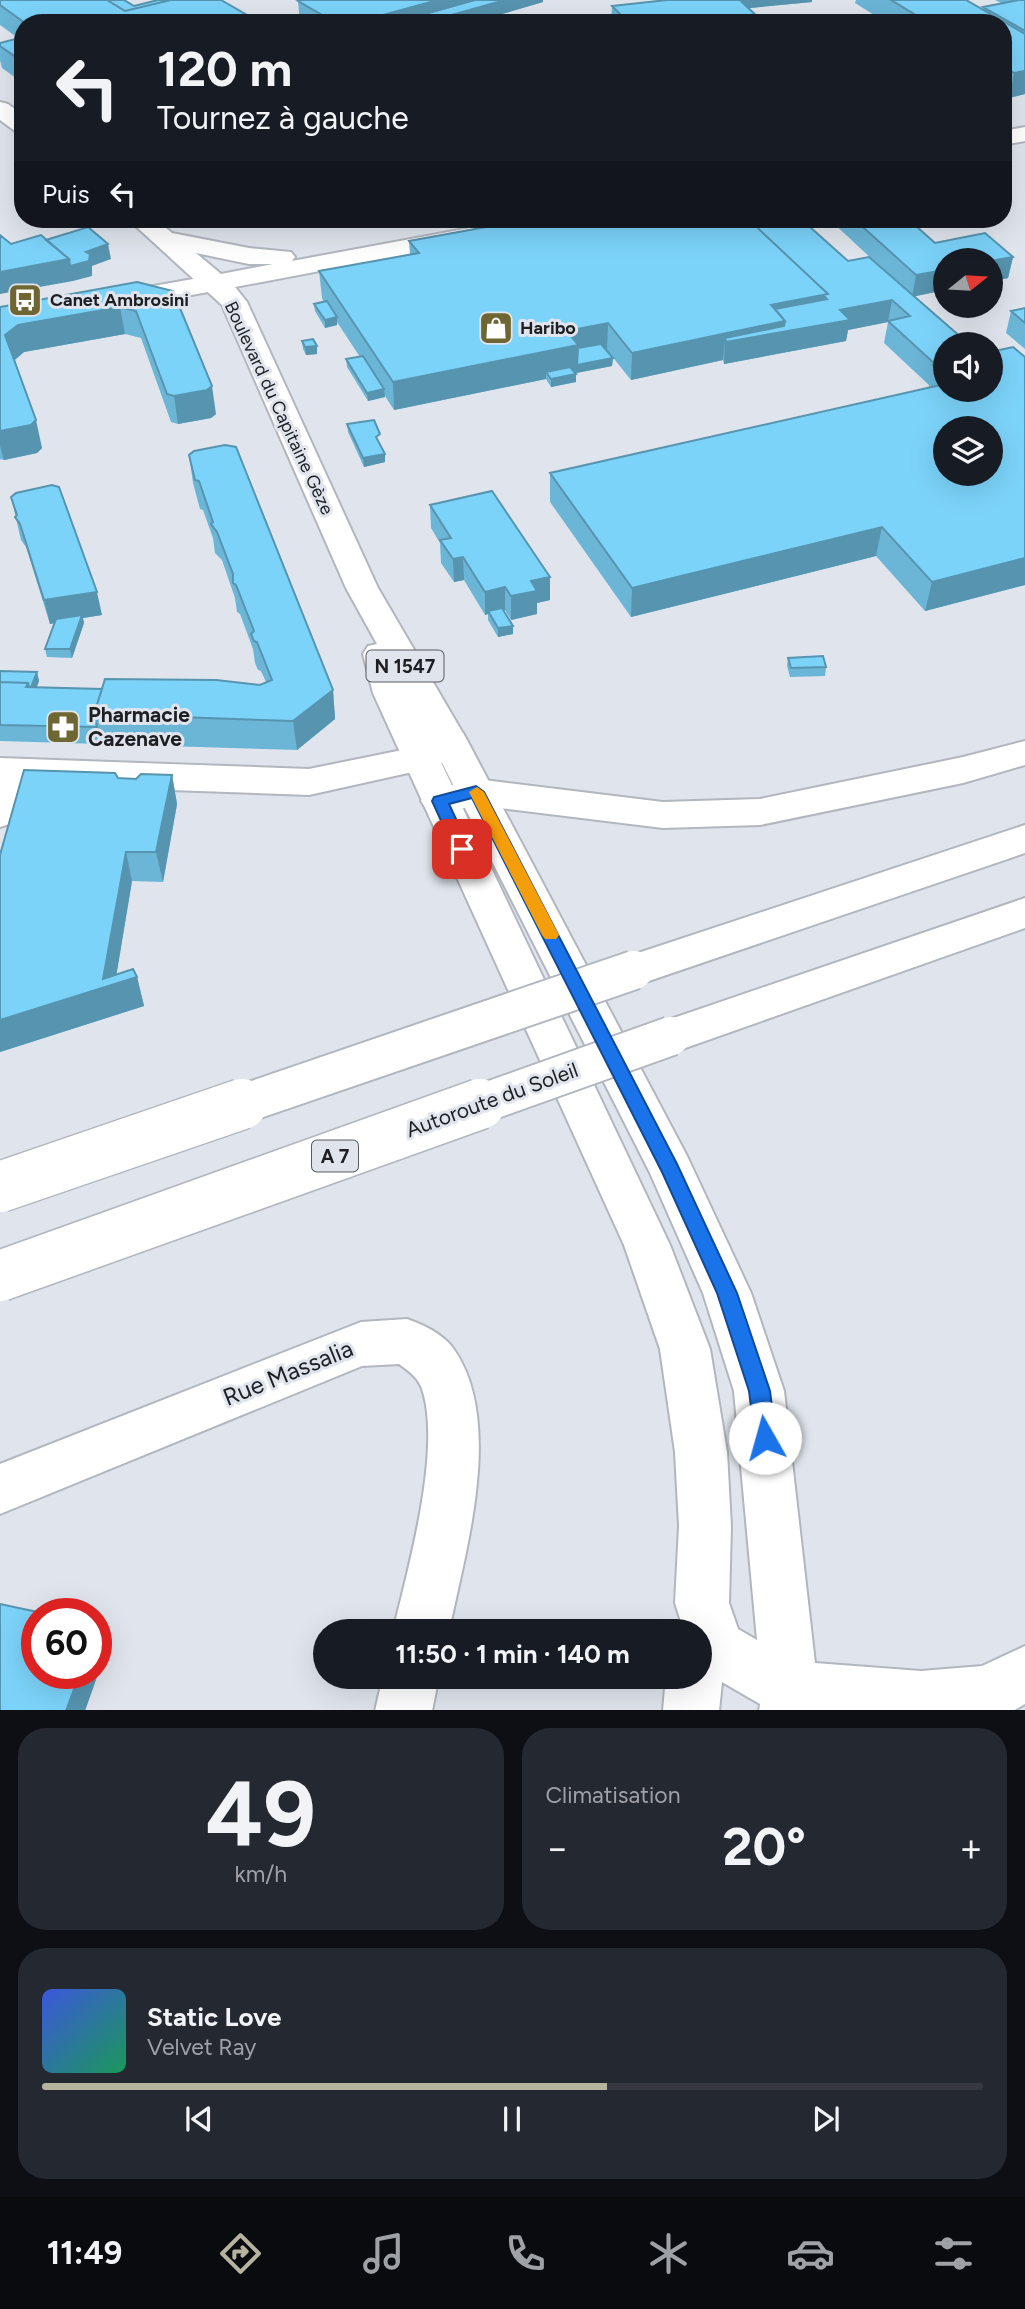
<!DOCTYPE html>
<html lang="fr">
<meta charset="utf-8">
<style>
:root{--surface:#171b24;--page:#242831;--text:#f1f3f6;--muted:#9ea1a6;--line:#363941;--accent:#b6b49e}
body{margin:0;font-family:Figtree,sans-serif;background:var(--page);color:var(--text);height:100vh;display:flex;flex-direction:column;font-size:26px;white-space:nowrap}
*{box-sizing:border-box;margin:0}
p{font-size:23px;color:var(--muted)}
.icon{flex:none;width:38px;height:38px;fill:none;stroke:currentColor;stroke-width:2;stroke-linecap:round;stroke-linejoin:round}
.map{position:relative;height:1710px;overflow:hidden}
.drawer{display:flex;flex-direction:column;gap:18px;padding:18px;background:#0d0f14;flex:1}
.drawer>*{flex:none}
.banner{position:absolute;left:14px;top:14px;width:998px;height:214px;border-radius:28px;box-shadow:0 7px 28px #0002;background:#171b24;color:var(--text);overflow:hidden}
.needle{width:46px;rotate:72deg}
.buttons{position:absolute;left:933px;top:248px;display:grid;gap:14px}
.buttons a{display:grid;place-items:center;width:70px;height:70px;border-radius:50%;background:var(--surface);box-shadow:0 7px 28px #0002;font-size:35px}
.speed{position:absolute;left:21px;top:1598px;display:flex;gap:14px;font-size:35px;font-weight:700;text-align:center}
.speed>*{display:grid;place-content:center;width:91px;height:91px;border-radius:50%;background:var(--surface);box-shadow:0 7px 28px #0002;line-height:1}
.speed .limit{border:10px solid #d22;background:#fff;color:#111}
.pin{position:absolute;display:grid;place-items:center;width:60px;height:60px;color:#fff;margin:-30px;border-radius:14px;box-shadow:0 4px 10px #0006}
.me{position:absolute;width:77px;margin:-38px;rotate:353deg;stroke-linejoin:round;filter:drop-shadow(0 0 5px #0008)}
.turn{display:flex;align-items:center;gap:24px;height:147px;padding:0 28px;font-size:32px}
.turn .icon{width:91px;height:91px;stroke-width:2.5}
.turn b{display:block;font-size:49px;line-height:60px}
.then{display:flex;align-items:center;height:66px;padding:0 28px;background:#0003;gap:14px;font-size:26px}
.big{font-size:52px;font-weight:700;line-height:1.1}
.drawer .widget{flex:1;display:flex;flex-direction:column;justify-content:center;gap:10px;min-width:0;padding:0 24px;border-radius:28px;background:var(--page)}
.drawer .dial{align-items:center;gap:0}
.dial b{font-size:91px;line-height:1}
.song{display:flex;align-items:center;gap:21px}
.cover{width:84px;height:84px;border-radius:10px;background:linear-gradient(135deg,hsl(230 70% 55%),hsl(150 70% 35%))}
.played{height:7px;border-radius:4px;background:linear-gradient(90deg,var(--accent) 60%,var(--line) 60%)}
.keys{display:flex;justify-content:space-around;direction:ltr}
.heat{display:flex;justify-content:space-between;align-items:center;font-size:38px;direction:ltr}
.drawer .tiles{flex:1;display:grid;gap:18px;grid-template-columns:1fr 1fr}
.widget:last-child{grid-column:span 2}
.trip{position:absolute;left:313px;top:1619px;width:399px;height:70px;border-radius:35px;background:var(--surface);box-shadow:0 7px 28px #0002;font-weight:700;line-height:70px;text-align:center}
.tabs{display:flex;height:112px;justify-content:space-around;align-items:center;background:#090b0e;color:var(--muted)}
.tabs .icon{width:49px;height:49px}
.tabs .on{color:var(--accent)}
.tabs b{font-size:32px;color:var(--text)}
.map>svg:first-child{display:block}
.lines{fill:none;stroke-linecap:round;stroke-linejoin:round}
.minor-casing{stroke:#b2b6be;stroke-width:4}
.major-casing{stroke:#b2b6be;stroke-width:4}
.highway-casing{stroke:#b2b6be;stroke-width:4}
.minor{fill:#fff;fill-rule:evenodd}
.major{fill:#fff;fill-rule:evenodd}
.highway{fill:#fff;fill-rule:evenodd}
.highway-bridge-far1-casing{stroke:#b2b6be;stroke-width:42;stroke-linecap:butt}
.highway-bridge-casing{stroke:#b2b6be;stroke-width:53;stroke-linecap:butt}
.highway-bridge-far1{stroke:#fff;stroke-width:38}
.highway-bridge{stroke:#fff;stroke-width:50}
.wall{fill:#6bb5d7;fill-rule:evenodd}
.shaded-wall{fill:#5794af}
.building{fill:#7cd3fa;stroke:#5794af;stroke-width:2;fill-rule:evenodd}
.route{fill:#1a73e8;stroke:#114b97;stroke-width:2}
.slow{fill:#f59e0b}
.labels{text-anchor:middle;stroke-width:6;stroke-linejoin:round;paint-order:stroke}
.far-poi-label{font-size:18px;font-weight:bold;fill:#1e1f22;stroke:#e0e5ed;text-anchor:start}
.far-street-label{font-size:18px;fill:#1e1f22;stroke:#e0e5ed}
.shield{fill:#e0e5ed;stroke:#585a5f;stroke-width:2}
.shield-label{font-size:19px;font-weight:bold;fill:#1e1f22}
.poi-label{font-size:21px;font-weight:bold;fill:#1e1f22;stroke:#e0e5ed;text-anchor:start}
.street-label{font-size:21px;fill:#1e1f22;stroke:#e0e5ed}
.near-street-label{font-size:24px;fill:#1e1f22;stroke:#e0e5ed}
</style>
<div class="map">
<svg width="1025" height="1711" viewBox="0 0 1025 1711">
<rect width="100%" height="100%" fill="#e0e5ed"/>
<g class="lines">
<g class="minor-casing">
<path id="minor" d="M216,275L225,277L229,283L225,289L119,308L110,306L106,300L110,294L119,292Z
M450,730L463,733L468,742L463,751L435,767L309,795L27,785L13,823L0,827V758L309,769L412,748L437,733Z
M407,1319C424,1325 445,1335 455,1351C504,1424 465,1552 449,1631H393C408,1569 441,1453 423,1392C420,1379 409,1371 399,1364L362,1366L0,1514V1464L361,1322Z
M383,1676H439L432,1711H375Z"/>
</g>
<g class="major-casing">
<path id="major" d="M0,102L8,104L23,115V133L15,131L0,120Z
M1025,127V141L1003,145V131Z
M128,219H155L172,233L249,248L291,252L295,257L292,261L518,219H569L566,224L557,226L235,287L247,302L378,588L468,742L687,1156L751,1293L784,1391L815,1663L921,1671L982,1666L1025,1646V1704L1013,1711H759L760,1704L722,1682L719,1711H663L666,1676H700V1631H684L675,1603L679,1526L675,1452L660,1349L624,1245L373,693L363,654L368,646L377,644L346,588L222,305ZM196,253L249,264H273L221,274ZM428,735L650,1173L703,1293L734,1391L757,1640L738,1629L729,1603L731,1526L727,1452L710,1349L670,1245Z"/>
</g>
<g class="highway-casing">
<path id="highway" d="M1025,741V765L963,783L760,825L663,828L476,805L440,814L427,810L421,801L427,792L476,779L663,802L760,799L963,757Z
M1025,825V853L634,986L620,981L614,970L620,959Z
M1025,898V928L671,1053L656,1048L650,1036L656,1024Z"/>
</g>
<use href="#minor" class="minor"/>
<use href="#major" class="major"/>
<use href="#highway" class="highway"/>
<g class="highway-bridge-far1-casing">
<path id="highway-bridge-far1" d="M237,1106L634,970
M475,1106L671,1036"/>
</g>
<g class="highway-bridge-casing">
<path id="highway-bridge" d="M0,1187L242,1104
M0,1276L480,1104"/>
</g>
<use href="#highway-bridge-far1" class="highway-bridge-far1"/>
<use href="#highway-bridge" class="highway-bridge"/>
</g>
<path class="wall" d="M0,0L134,6L255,23H23V83L2,68L0,60V43L18,38L0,25Z
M303,0H543V2L471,23H300L298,1Z
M667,0H812V2L749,8L764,23H611L612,6Z
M856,0H966L983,9V7L1001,3L995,0H1025V94L1009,98L1003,94V23H887L855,3Z
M530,219H801L848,261L869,257L874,261L829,219H908L935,243L985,233L1013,257L1008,278L990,282V261H945V290L915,296L970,345H945V390H990V352L1013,347L1025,357V585L925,611L876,556L631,617L550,502V473L929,388V385L884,343L888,322L848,330L846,341L724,364L723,360L631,380L607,350L613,358L612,366L576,373V382L551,387L546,379L394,410L385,396V397L368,401L347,367L346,359L360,357L337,322V325L325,328L315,311L314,304L324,302L322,298L319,271L410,255L409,241ZM945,429H990V474H945Z
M137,282L216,414L211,418L178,424L171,422L141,338L125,334L24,352L15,360L42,448L37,453L4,460L0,459V307Z
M1025,308V349L1006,333L1011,311Z
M302,341L317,346V354L306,355L303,349Z
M347,424L380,443H379L385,454V462L364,467L348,432Z
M189,455L333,690L335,719L297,750L0,741V671L37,672L39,681L36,687L102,689L260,685L266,682L261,671L258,670L255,663L253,649L240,614L237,612L235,598L222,560L215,553L213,538L203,510L200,509L193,483Z
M11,497L102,615L83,618L84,623L72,658L47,657L45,649L54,623L50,624L26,547L21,540Z
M430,505L550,577V600L537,603V614L511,620L505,610L504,611L513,634L498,637L488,620V614L485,615L464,580L454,582L441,563L440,543L431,528Z
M788,658L826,667L825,676L790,677L787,666Z
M172,775L177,804L163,882L132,881L116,975L137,977L144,1006L0,1052L118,778L136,779Z"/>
<path class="shaded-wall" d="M438,0H543V2L471,23H379V16Z
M719,0H812V2L719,11Z
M254,19L255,23H241Z
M1025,71V94L1009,98L1014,73Z
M108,244L111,259L92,266V276L73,281L0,294V272L69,259L86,252Z
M1013,257L1008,278L990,282V261Z
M945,270V290L912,297L916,275Z
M828,294L840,310L892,300L888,322L848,330L846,341L724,364L725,338L723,360L631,380L632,353L771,305Z
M120,307L125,334L24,352L12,362L5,335L18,325Z
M337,317V325L325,328V320Z
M608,323L607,350L578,356L613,358L612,366L551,378L546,372V379L394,410L393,382L567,331Z
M317,346V354L306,355L305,347Z
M576,374V382L551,387V379Z
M212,386L216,414L211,418L178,424L174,396Z
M384,389L385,397L368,401L367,393Z
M36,420L42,448L37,453L4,460L0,446V431Z
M385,454V462L364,467L363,458Z
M882,527L876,556L631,617L632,588Z
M463,557L464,580L454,582L453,559Z
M1025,558V585L925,611L932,582Z
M550,577V600L537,603V614L511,620V596L531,581Z
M505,587V610L490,614L488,611V614L485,615V592Z
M97,592L102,615L83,618L84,623L72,658L70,649L81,619L50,624L44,600Z
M513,626V634L498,637V628Z
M37,672L39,681L31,704L26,687L28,683Z
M333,690L335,719L297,750L293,721Z
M172,775L177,804L163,882L156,852Z
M126,852L132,881L115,984L137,977L144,1006L0,1052V1020L103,979Z
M97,1624L108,1646L85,1711H66L80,1673H96V1627Z"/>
<path class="building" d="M0,0H107L125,11L171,0H221L254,19L241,23H25L0,5Z
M107,0H124L134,6L158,0H171L125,11Z
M303,0H438L379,16L389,22L386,23H336L298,1Z
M475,0H505L423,23H393Z
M667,0H740L764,23H629L612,6Z
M891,0H966L1025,34V71L1014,73L1003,67V23H929Z
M1019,0H1025V31L983,7Z
M23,37V62L0,46V43Z
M530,219H748L828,294L771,305L785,321L632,353L608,323L567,331L578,345L393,382L319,271L419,253L409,241Z
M748,219H801L848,261L869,257L970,345H945V363L936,365L888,321L910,316L892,300L840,310L850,320L726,342L725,338L784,326L785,321L775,309L827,299L823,295L828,294Z
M854,219H908L935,243L985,233L1013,257L990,261H945V270L916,275Z
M88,227L108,244L86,252L90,254L89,261L70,266L69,259L46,240Z
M0,235L11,244L41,235L69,259L0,272Z
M137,282L173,291L212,386L207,390L174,396L167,394L136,311L120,307L18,325L5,335L36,420L31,425L0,431V307Z
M327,301L337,317L325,320L314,304Z
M1025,308V323L1011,311Z
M313,339L317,346L305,347L302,341Z
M601,344L613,358L577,365L578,348Z
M1013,347L1025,357V558L932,582L882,527L632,588L550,473L945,384V390H990V352ZM945,429H990V474H945Z
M363,356L384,389L367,393L346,359Z
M945,363V377L933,365Z
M570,367L576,374L551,379L546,372Z
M374,420L380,434L376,437L385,454L363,458L347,424Z
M225,445L236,447L333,690L293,721L94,714L105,679L216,680L260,685L272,680L257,642L254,641L251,634L254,631L236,585L233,583V574L217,532L211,524L213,522L199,481L195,480L189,455L194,451Z
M52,485L59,487L97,592L44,600L20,524L15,517L17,515L11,497L16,493Z
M492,491L550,577L531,581L537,591L511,596L505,587L485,592L463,557L453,559L440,540L451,538L430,505Z
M502,608L513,626L498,628L488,611Z
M82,615L70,649H45L56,619Z
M823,656L826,667L791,668L788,658Z
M0,671L37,672L31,687H29L28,683L0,682Z
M0,682L28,683L26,687L102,689L94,714L97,727L0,725Z
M24,770L115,773L118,778L136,779L141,774L172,775L156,852H126L103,979L133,969L137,977L0,1020V855Z
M0,1604L47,1614H37V1673H80L66,1711H0Z"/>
<path class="route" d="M476,786L484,792L677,1164L737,1293L770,1391L776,1438L773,1445L765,1448L758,1445L755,1438L749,1391L717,1293L662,1172L472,798L449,804L470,849L462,854L454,849L432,801L434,797Z"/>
<path class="slow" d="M477,787L484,792L559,935L556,939H545L542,935L469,792Z"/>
<defs>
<g id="bus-square" transform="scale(1.75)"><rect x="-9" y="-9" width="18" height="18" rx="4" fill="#6e6633" stroke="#e0e5ed"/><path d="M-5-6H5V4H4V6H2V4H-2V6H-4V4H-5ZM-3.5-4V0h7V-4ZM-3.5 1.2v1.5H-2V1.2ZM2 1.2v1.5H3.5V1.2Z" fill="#fff"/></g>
<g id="shop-square" transform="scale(1.75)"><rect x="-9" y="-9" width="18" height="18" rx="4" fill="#6e6633" stroke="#e0e5ed"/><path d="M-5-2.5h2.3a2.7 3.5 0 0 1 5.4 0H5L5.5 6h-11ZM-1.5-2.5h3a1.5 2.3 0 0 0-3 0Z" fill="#fff"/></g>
<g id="pharmacy-square" transform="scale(1.75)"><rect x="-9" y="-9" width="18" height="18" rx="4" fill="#6e6633" stroke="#e0e5ed"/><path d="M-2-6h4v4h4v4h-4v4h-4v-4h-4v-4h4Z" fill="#fff"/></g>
</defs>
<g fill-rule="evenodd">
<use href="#bus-square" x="25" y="300"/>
<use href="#shop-square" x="496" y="328"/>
<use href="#pharmacy-square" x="63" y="727"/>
</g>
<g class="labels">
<g class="far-poi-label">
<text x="50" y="306">Canet Ambrosini</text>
<text x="520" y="334">Haribo</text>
</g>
<g class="far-street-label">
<text transform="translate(279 408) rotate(65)" y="6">Boulevard du Capitaine Gèze</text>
</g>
<g class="shield">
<rect x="366.5" y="650.5" width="77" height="31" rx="5"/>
<rect x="312" y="1140.5" width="46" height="31" rx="5"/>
</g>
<g class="shield-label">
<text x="405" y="673">N 1547</text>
<text x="335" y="1163">A 7</text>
</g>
<g class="poi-label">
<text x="88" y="722">Pharmacie<tspan x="88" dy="24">Cazenave</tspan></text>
</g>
<g class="street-label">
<text transform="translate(492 1100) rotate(-20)" y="7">Autoroute du Soleil</text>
</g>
<g class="near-street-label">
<text transform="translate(288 1373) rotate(-22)" y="8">Rue Massalia</text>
</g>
</g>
</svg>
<div class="buttons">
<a><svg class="needle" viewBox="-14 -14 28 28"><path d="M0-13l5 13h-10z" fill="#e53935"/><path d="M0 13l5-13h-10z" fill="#9ea1a6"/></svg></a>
<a><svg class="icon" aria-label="sound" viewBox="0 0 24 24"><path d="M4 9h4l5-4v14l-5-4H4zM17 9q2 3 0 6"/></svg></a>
<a><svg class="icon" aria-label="layers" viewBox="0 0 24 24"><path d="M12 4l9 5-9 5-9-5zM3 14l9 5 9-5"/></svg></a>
</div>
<div class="speed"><div class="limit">60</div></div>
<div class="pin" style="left:462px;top:849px;background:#d93025"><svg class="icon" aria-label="arrive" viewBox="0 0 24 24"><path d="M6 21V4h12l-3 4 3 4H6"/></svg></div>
<svg class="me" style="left:765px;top:1438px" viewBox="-20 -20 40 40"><circle r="19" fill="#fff"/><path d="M0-13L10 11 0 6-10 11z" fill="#1a73e8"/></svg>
<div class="trip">11:50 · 1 min · 140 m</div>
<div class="banner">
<div class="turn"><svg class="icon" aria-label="left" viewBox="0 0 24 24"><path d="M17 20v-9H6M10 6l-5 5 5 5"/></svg><div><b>120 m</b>Tournez à gauche</div></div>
<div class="then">Puis<svg class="icon" aria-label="left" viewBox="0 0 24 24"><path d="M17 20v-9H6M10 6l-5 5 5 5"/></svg></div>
</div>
</div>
<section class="drawer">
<div class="tiles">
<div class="widget dial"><b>49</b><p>km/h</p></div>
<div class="widget"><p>Climatisation</p>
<div class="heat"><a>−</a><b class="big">20°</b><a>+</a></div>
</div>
<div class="widget">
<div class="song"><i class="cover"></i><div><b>Static Love</b><p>Velvet Ray</p></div></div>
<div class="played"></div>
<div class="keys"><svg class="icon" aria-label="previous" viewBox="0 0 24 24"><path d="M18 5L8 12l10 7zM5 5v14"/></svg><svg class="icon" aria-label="pause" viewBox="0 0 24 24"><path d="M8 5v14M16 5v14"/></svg><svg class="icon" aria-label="next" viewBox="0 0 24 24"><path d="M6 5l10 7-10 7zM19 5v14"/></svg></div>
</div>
</div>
</section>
<nav class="tabs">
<b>11:49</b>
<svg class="icon on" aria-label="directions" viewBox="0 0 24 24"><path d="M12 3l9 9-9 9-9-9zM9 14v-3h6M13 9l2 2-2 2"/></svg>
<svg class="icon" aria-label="music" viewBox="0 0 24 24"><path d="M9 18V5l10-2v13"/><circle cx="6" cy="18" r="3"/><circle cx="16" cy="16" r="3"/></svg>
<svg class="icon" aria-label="phone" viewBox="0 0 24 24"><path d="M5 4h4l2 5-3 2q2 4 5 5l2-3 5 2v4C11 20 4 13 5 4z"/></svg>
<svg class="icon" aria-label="climate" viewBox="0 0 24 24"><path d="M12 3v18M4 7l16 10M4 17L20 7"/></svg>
<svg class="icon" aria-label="car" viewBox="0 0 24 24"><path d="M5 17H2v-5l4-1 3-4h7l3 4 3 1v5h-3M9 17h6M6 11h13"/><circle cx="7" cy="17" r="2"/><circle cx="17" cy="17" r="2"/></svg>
<svg class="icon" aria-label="filters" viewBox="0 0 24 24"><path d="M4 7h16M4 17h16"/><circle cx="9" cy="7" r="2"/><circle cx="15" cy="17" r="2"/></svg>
</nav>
